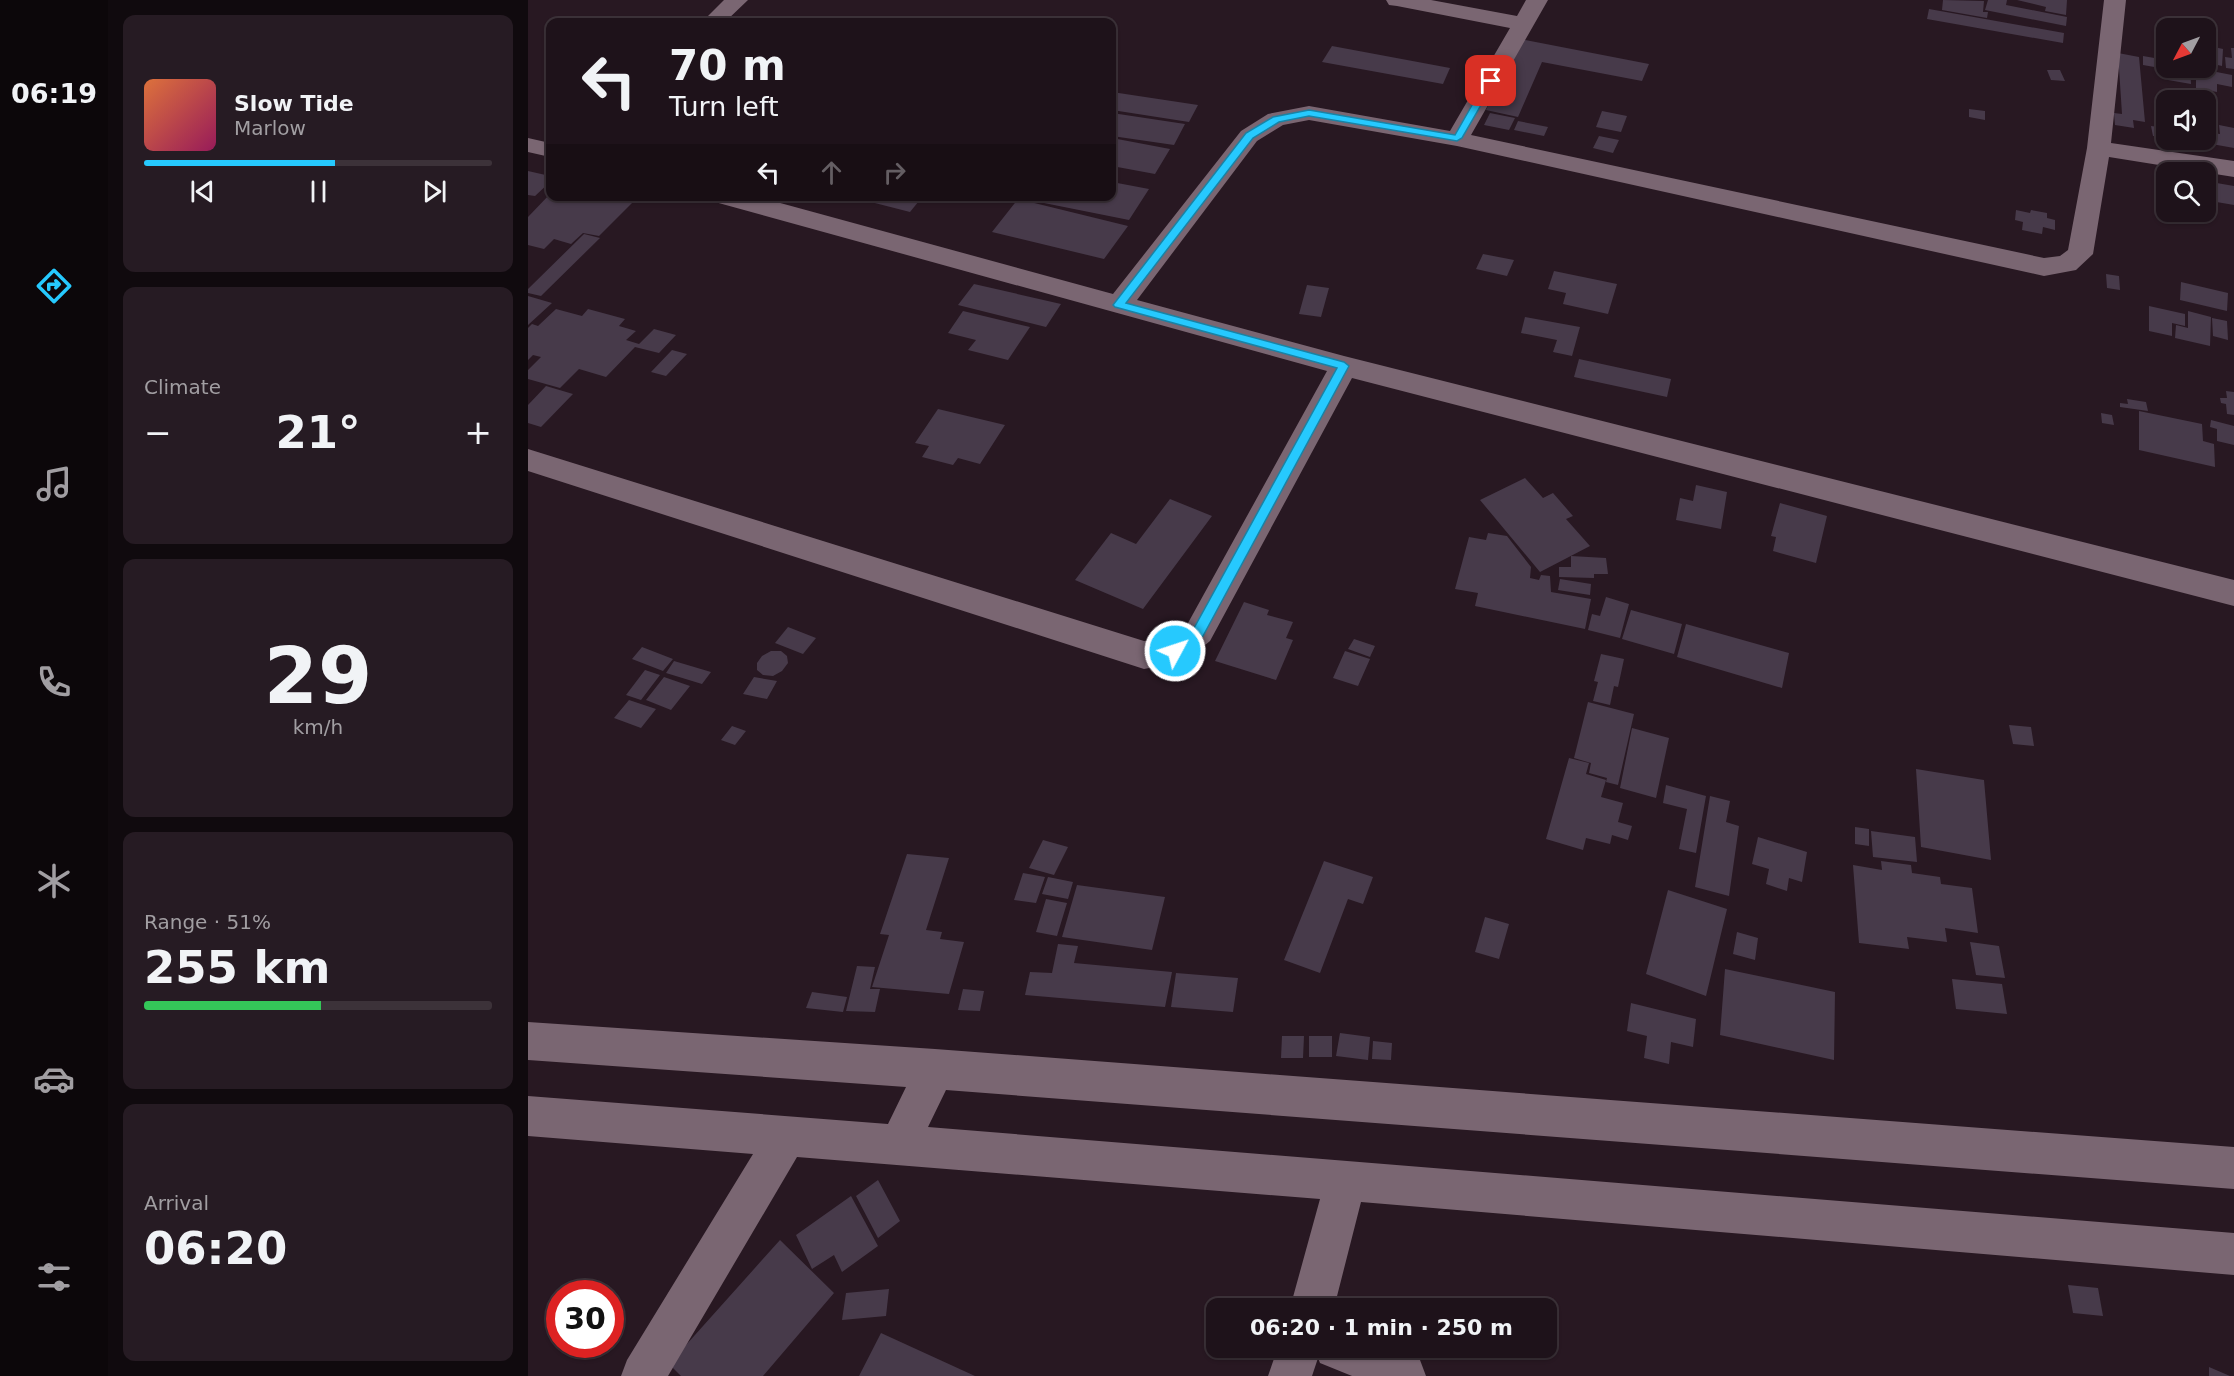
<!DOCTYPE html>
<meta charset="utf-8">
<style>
:root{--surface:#1e121a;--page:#261b23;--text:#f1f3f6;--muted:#a19ea2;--line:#3c3239;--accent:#26c9fe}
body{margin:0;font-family:"DejaVu Sans",sans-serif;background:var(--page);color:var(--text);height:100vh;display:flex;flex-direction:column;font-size:22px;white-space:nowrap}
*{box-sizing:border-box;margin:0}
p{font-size:20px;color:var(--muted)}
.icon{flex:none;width:33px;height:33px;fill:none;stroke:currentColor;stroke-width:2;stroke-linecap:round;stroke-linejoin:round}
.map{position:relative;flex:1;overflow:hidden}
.side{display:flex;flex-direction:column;gap:15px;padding:15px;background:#100a0e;width:420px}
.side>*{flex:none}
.hud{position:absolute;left:18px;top:18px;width:570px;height:183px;border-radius:12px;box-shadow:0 2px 4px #0004,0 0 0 2px var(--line);background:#1e121a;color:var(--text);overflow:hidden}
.needle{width:39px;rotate:229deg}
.buttons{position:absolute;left:1628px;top:18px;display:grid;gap:12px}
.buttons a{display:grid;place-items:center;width:60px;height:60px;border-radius:12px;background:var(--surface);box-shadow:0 2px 4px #0004,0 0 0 2px var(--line);font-size:30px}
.speed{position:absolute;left:18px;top:1280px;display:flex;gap:12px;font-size:30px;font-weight:700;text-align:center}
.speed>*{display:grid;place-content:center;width:78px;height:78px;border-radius:50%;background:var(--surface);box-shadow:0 2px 4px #0004,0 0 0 2px var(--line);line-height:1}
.speed .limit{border:9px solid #d22;background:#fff;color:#111}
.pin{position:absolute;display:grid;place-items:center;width:51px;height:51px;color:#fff;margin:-26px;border-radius:12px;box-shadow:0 3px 9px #0006}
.me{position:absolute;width:66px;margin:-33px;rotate:50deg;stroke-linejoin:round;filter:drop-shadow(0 0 4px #0008)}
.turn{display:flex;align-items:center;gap:21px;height:126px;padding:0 24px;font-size:27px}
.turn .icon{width:78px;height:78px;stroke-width:2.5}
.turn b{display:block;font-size:42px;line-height:51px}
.lanes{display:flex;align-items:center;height:57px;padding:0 24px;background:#0003;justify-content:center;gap:30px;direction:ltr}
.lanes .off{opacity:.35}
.big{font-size:45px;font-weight:700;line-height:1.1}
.side .card{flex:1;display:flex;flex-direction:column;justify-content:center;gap:9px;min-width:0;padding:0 21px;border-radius:12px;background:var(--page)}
.side .dial{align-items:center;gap:0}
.dial b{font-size:78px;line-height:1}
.song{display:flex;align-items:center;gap:18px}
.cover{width:72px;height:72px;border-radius:9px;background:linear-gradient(135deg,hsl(20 70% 55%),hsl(330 70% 35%))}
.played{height:6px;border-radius:3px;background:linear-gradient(90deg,var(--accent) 55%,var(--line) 55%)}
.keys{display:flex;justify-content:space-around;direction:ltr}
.heat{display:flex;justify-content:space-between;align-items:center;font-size:33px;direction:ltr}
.charge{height:9px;border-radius:4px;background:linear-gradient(90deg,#34c759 51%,var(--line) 0)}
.trip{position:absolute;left:678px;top:1298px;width:351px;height:60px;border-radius:12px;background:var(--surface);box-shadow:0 2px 4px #0004,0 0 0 2px var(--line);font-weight:700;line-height:60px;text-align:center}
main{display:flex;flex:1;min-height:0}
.tabs{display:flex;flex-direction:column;width:108px;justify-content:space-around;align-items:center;background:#0c070a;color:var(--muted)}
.tabs .icon{width:42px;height:42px}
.tabs .selected{color:var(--accent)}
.tabs b{font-size:27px;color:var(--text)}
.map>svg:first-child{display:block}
.building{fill:#473a4a}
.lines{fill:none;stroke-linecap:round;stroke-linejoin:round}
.minor{fill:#7a6672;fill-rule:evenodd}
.route{fill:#26c9fe;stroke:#1983a5;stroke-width:1.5}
</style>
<main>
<nav class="tabs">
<b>06:19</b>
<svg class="icon selected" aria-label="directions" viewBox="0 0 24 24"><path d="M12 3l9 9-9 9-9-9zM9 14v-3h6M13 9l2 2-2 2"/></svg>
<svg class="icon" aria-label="music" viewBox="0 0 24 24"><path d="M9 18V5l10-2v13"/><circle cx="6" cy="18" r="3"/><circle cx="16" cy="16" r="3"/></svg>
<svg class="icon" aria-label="phone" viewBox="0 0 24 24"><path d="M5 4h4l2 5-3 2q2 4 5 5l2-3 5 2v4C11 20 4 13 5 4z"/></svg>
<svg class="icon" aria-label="climate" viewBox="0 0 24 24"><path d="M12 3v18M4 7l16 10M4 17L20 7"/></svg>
<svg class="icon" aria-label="car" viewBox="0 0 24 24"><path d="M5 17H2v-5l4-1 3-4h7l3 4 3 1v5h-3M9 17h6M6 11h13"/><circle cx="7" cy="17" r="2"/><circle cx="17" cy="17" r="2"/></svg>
<svg class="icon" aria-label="filters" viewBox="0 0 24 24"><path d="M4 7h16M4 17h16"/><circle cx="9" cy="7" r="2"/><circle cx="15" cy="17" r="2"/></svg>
</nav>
<section class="side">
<div class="card">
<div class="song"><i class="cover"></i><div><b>Slow Tide</b><p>Marlow</p></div></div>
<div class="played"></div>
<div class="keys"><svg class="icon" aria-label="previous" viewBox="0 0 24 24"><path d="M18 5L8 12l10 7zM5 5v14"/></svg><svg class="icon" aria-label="pause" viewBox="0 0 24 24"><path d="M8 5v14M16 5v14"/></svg><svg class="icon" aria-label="next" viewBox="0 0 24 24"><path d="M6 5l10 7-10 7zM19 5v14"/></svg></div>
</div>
<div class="card"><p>Climate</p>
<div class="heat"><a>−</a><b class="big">21°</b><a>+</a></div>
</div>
<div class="card dial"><b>29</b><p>km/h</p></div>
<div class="card"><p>Range · 51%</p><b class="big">255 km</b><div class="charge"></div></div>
<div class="card"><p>Arrival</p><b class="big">06:20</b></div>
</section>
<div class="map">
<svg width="1706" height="1376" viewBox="0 0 1706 1376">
<rect width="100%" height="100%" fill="#281822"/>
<path class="building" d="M1415,0L1456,1L1455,12H1460L1459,18L1414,10Z
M1460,0H1479L1478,5L1539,17L1538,26L1457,10Z
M1489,0H1539L1538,15L1517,11L1518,7Z
M1401,9L1536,33L1535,43L1399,19Z
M992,39L1121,64L1114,81L1014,62L990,117L958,110Z
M1677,45L1695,49L1694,66L1677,62Z
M804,46L922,68L915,84L794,62Z
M1703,48H1706V69L1698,68L1697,57L1704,58Z
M1590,53L1611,57L1617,122L1605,120L1606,128L1587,125L1586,113L1594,114Z
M1615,56L1632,59V68L1615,65Z
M1639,68H1662L1663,84L1640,80Z
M1668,68L1704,75V87L1689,84V92L1668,88Z
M1519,70H1532L1537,81L1523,80Z
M584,92L670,105L661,122L584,110Z
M1667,92L1685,93L1688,98H1670Z
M1441,109L1457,111V120L1441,117Z
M1074,111L1099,116L1093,132L1068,127Z
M584,113L657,124L646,145L584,136Z
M962,113L987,118L981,130L956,125Z
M990,121L1020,127L1016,136L986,130Z
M1691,125L1706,128V148L1678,143V132L1692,134Z
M1623,126L1638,128V138L1625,136Z
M1071,136L1091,140L1085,153L1065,148Z
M584,138L642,149L627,174L584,166Z
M0,171L22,176V182L7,196L0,195Z
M1677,181L1706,186V205L1677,200Z
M584,182L621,189L601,220L506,201L509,196H584Z
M22,194V196H111L71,236L55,233L43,244L26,239L16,249L0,245V217Z
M343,196H395L382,212L339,201Z
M490,199L600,226L576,259L464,232Z
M1488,210L1502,213L1503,210L1519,213V218L1527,220V230L1515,227L1514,234L1494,230L1495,222L1487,220Z
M56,234L72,238L13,296L0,293V289Z
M955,254L986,260L979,276L948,269Z
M1026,271L1089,284L1080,314L1035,304L1038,293L1020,289Z
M1578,274L1591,276L1592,290L1579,288Z
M1653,282L1700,293L1699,311L1652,300Z
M446,284L533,304L518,327L430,305Z
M779,285L801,288L793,317L771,314Z
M0,296L24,303L0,325Z
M1621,306L1657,314V326L1644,323V336L1621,331Z
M28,309L54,316L60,309L97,319L91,326L108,331L98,340L111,344L126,329L148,335L131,353L107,347L78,377L51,369L32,388L0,379V370L13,357L5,355L0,360V328L4,324L10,326Z
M435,311L502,327L480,360L440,350L448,340L420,333Z
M1660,311L1683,317L1682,346L1647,338L1648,325L1660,328Z
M997,317L1052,327L1044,356L1025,352L1029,340L993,333Z
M1684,318L1699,321L1700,340L1685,336Z
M144,350L159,354L138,376L123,372Z
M1051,359L1143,379L1139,397L1046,377Z
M18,386L45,394L13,427L0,423V405Z
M1698,391L1706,392V415L1699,414L1698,404L1693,403L1692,398H1699Z
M1599,399L1618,402L1620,411L1592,407V403L1600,404Z
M410,409L477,425L452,464L430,458L425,465L394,457L401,446L387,443Z
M1611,411L1674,424L1675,441L1686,444L1687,467L1611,450Z
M1573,413L1584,415L1586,425L1574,423Z
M1683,420L1706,426V445L1689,441V429L1682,427Z
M997,478L1015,498L1025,493L1045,516L1038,519L1062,546L1012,572L952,500Z
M1168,485L1199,492L1193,529L1148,520L1152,498L1165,501Z
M642,499L684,516L615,609L547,580L583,533L608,544Z
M1252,503L1299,516L1288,563L1245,551L1248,537L1243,536Z
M960,533L979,536L1003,567L1002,578L1011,580L1013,575L1022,576L1023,592L1063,599L1057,629L947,606L950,593L927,589L941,537L958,540Z
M1043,556L1078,558L1080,574H1066V578L1031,577V567H1043Z
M1032,579L1063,584L1062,595L1030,590Z
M1078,597L1101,604L1092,638L1060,630L1064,614L1072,616Z
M716,602L741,610L739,615L765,622L758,638L765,640L748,680L687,661Z
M1103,610L1154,624L1146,654L1094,639Z
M1158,624L1261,653L1254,688L1149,657Z
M260,627L288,638L275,654L247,643Z
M826,639L847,646L842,657L820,649Z
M114,647L145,659L135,671L104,659Z
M243,651H253L259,656L260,663L254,671L245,676L235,675L229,670V663L234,656Z
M817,651L842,659L830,686L805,678Z
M1073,654L1096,659L1090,687L1086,686L1082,705L1065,701L1070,682L1066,681Z
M146,661L183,672L174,684L138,673Z
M117,670L132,675L113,700L98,695Z
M136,677L162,686L143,710L118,700Z
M226,677L249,681L239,699L215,694Z
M101,700L128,709L113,728L86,718Z
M1060,702L1106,714L1090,785L1078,782L1079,778L1061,773L1063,763L1046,758Z
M1481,725L1503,727L1506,746L1485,744Z
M204,726L218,731L207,745L193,740Z
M1104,728L1141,738L1128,798L1092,788Z
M1041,758L1061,763L1058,774L1078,780L1073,797L1095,803L1090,822L1104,826L1100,840L1084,835L1082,844L1058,838L1055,850L1018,839Z
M1388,769L1456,780L1463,860L1393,847Z
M1138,785L1178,796L1168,853L1151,849L1159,809L1135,803Z
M1182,796L1202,801L1198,822L1211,826L1201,896L1167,887Z
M1327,827L1341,829V846L1327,844Z
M1343,831L1387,837L1389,862L1345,857Z
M1230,837L1279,852L1274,882L1261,878L1259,891L1238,884L1241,869L1224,864Z
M515,840L540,847L526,875L501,868Z
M379,854L421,858L398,930L414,932L412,939L436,942L421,994L344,987L361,935L352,934Z
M796,861L845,877L835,904L820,899L792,973L756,960Z
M1353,861L1383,865L1384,873L1412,877L1413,884L1444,888L1450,933L1417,928L1419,942L1379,937L1381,949L1331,943L1325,865L1354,870Z
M495,873L517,877L508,903L486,900Z
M520,877L545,882L540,899L514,894Z
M549,885L637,897L624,950L534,937Z
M1140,890L1199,909L1178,996L1118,974Z
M518,899L539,903L529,936L508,932Z
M957,917L981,924L971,959L947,952Z
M1209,932L1230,938L1227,960L1205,954Z
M1442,942L1471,946L1477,978L1448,975Z
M530,944L550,946L546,963L644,972L637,1007L497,995L502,972L524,973Z
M329,966L347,967L342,989H352L347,1012L318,1011Z
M1197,969L1307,992L1306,1060L1192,1035Z
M648,973L710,978L705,1012L643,1007Z
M1424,979L1474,984L1479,1014L1428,1009Z
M435,989L456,991L452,1011L430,1010Z
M284,992L319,997L315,1012L278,1008Z
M1103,1003L1168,1019L1165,1047L1143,1042L1141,1064L1116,1058L1119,1036L1099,1031Z
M812,1033L842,1037L840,1060L808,1056Z
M754,1036H776L775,1058H753Z
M781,1036H804V1057H781Z
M845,1041L864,1043L863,1060L844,1059Z
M350,1180L372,1221L350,1238L328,1196Z
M323,1196L350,1246L314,1272L306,1255L284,1269L268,1235Z
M252,1240L306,1293L235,1376H153L141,1364Z
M1540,1285L1570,1288L1575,1316L1545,1313Z
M361,1289L358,1316L314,1320L318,1293Z
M353,1333L447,1376H331Z
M1681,1367L1702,1376H1681Z"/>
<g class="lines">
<path class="minor" d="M196,0H220L197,22H174Z
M858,0H903L989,16L998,0H1020L943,135L1516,258L1532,256L1540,250L1559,148L1576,0H1598L1583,143L1706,161V177L1581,157L1565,254L1548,270L1516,276L929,146L781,120L755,125L729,141L609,300L816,356L1706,580V606L824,378L682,641L658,661L616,669L0,471V449L616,641L639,639L660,623L799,371L187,202L184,196H227L585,294L713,131L740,114L781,106L922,131L982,28L869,6L861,5Z
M0,138L22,143V157L0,152Z
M0,1022L407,1049L1706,1147V1189L418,1090L400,1127L1706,1233V1275L833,1202L806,1308H762L792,1199L269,1157L140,1376H93L99,1360L225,1154L0,1136V1096L360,1124L378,1087L0,1060Z
M750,1347H860L892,1360L898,1376H824L792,1363L790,1358L784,1376H740Z"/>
</g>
<path class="route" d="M959,79L967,81L934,138L929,141L781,116L751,122L725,138L598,303L816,362L821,366L675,636L652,655H643L641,651L643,647L666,628L809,368L587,307L585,305L718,133L745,117L781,110L927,135Z"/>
</svg>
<div class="buttons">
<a><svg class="needle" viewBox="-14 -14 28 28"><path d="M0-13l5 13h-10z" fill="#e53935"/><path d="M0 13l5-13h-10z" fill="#a19ea2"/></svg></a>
<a><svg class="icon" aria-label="sound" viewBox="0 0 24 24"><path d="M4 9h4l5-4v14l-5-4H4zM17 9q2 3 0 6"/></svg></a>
<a><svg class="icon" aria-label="search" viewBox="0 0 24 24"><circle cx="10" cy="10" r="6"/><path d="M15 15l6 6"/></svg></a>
</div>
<div class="speed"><div class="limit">30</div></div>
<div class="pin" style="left:963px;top:81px;background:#d93025"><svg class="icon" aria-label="arrive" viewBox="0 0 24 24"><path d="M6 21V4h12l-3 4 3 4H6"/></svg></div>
<svg class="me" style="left:647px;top:651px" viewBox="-20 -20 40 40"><circle r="17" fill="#26c9fe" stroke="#fff" stroke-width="3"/><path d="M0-11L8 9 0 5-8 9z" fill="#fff"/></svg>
<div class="trip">06:20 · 1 min · 250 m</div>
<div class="hud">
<div class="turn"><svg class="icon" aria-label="left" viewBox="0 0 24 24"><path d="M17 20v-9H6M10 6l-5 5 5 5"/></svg><div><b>70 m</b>Turn left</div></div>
<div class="lanes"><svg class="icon" aria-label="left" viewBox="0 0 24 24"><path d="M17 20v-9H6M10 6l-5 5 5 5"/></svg><svg class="icon off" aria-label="ahead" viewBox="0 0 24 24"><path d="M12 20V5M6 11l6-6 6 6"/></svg><svg class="icon off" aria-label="right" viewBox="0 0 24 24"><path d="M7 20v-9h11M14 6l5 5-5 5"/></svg></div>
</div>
</div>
</main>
